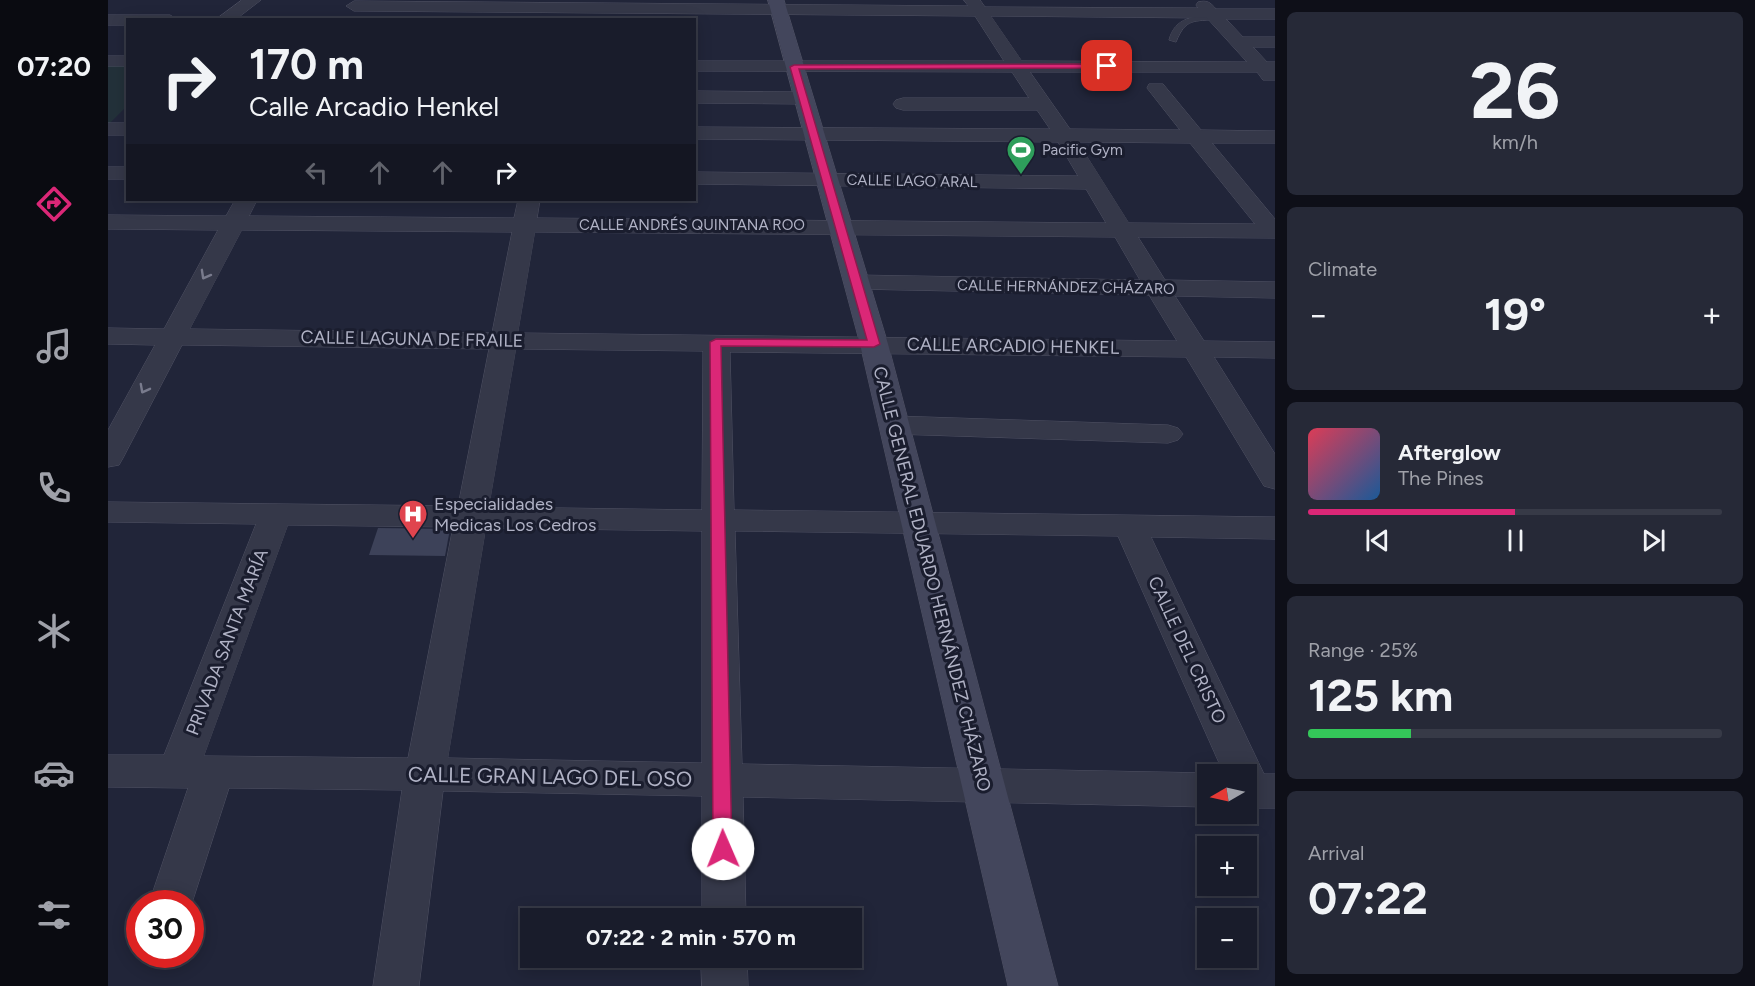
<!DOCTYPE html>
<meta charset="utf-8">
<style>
:root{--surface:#191c2b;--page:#262937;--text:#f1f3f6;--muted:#9fa1a9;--line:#373a47;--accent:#db2777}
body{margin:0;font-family:Figtree,sans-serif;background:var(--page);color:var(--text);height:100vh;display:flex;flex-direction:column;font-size:22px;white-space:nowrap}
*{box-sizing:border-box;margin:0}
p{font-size:20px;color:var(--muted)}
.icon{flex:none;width:33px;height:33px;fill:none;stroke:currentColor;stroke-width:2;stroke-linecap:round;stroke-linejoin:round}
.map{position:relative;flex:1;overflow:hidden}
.details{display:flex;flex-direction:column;gap:12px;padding:12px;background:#0e0f18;width:480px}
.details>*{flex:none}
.banner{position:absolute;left:18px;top:18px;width:570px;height:183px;border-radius:0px;box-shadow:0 3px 15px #0003,0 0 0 2px var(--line);background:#191c2b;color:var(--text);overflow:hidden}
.needle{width:39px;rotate:261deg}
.buttons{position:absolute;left:1089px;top:764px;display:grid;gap:12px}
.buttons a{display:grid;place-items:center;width:60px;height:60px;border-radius:0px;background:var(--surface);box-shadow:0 3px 15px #0003,0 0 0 2px var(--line);font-size:30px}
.speed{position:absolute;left:18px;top:890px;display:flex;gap:12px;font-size:30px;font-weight:700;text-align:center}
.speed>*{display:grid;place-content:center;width:78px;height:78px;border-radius:50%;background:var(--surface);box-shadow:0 3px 15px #0003,0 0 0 2px var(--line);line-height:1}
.speed .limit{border:9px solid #d22;background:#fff;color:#111}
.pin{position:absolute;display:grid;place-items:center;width:51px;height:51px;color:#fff;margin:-26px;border-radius:12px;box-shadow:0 3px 9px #0006}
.me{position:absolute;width:66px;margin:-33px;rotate:359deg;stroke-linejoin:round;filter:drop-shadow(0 0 4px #0008)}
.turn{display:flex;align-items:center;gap:21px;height:126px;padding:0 24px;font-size:27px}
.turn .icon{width:78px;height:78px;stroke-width:2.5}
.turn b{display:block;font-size:42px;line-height:51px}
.lanes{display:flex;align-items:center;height:57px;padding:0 24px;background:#0003;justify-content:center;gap:30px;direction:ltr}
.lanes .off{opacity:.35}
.big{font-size:45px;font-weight:700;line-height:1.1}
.details .card{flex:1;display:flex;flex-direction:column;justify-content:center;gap:9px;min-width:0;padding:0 21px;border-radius:9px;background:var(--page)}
.details .dial{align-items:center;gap:0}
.dial b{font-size:78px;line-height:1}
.song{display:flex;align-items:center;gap:18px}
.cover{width:72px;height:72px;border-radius:9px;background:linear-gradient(135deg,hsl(350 70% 55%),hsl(210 70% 35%))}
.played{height:6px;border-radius:3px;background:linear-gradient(90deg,var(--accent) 50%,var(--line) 50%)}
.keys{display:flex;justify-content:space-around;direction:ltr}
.heat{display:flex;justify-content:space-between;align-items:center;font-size:33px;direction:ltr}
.charge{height:9px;border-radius:4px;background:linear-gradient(90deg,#34c759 25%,var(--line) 0)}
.trip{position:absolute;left:412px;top:908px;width:342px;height:60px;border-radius:0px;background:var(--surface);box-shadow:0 3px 15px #0003,0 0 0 2px var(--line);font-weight:700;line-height:60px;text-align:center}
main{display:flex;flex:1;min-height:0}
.menu{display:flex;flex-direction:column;width:108px;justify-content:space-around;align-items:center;background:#0a0b11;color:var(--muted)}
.menu .icon{width:42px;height:42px}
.menu .active{color:var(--accent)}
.menu b{font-size:27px;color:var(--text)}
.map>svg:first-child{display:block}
.green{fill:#23313a}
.building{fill:#3d4259}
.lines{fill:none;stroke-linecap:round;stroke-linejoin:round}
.service-casing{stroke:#505264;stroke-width:1}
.minor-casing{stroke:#505264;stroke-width:1}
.secondary-casing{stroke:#505264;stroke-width:1}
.service{fill:#353849;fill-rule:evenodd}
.minor{fill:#353849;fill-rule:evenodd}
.secondary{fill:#43465c;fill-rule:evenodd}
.oneway{stroke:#797b8d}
.route{fill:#db2777;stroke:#8e194d;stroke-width:1.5}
.labels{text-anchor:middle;stroke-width:6;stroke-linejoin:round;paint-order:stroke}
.far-poi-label{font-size:15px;fill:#b0b2c5;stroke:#1a1d2e;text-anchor:start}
.far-street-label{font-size:15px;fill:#b0b2c5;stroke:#1a1d2e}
.street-label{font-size:18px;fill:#b0b2c5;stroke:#1a1d2e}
.poi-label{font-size:18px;fill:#b0b2c5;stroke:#1a1d2e;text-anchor:start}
.near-street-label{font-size:21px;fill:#b0b2c5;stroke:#1a1d2e}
</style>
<main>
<nav class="menu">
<b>07:20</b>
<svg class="icon active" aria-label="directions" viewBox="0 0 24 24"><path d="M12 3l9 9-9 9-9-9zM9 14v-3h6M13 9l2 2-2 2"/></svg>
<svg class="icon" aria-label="music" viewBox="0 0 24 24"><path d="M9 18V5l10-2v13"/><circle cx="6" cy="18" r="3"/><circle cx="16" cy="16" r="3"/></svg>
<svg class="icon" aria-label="phone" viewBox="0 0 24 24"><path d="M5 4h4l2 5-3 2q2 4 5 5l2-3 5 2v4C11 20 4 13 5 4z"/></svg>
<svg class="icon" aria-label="climate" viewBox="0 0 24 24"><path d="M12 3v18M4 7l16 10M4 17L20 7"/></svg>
<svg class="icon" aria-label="car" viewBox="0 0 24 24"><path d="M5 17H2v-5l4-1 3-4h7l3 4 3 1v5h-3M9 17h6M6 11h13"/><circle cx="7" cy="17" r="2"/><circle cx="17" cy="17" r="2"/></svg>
<svg class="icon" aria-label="filters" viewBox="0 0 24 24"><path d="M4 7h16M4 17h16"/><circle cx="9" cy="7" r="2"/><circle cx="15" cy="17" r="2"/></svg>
</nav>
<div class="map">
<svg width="1167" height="986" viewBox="0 0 1167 986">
<rect width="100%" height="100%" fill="#212539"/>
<path class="green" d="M0,66H19V106L0,125Z"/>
<path class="building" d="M270,528L342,529L337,556L261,555Z"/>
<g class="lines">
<g class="service-casing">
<path id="service" d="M1107,15L1111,17L1110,19C1086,22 1078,17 1068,42L1061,40C1067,17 1086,16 1107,15Z"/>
</g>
<g class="minor-casing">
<path id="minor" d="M134,0H153L127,20H107Z
M856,0H872L877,7L1090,8L1088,5L1090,2C1099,0 1102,2 1108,9H1167V19H1118L1135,37H1167V47H1145L1159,62H1167V80H1155L1149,72H922L962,129L1072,130L1039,88L1041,84H1055L1093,130L1167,131V143H1104L1167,219V238L1030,237L1057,280L1167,282V298L1067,296L1096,341L1167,342V358L1106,357L1167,454V489L1156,486L1078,357L622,352L626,510L1167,517V539L1043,537L1156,774H1167V808H1138V774H1116L1010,536L627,531L634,764L1100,773L1102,774H1100V807L635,797L638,918H594V796L335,791L311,986H265L294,790L121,788L82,909V903H41L80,788L0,787V755H56L148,524L0,522V502L350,506L381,349L74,345L15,458L11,465L0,467V430L47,345L0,344V328L56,329L110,230L0,229V215L118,216L127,200H149L141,216L406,218L410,200H432L429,218L998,223L978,189L586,184V172L970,176L950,142L586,139V127L942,129L929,110H795L788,108L785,104L788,100L795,98H921L904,72L586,71V61H896L867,16L246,11L238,6L246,1L860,6ZM883,16L1099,18L1139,62L914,61ZM970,142L1082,143L1147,224L1021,223ZM134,230L404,232L384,333L82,329ZM427,232L1007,237L1032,280L748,275L739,277L736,282L739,287L748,289L1041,295L1069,341L410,333ZM408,349L595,351L594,510L381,507ZM180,525L345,527L300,758L96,756ZM378,528L594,531V763L340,758Z
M0,15H62L70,20H20V25H0Z
M0,56H20V66H0Z
M586,91L695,92L702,94L705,98L702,102L695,104L586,103Z
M0,123H20V135H0Z
M0,167H20V179H0Z
M786,416L1060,425L1070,428L1075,434L1070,440L1060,443L786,434L776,431L771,425L776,419Z
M593,957H639L640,986H594Z"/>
</g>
<g class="secondary-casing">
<path id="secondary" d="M660,0H676L780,344L950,986H900L752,344Z"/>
</g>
<use href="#service" class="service"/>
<use href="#minor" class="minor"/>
<use href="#secondary" class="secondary"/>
</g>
<defs><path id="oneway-chevron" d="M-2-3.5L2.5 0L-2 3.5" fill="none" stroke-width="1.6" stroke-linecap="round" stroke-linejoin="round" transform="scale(1.5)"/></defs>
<g class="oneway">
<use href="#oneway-chevron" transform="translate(97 275) rotate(119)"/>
<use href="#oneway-chevron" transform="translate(36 389) rotate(118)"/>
</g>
<path class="route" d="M999,64L1003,66L1001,68L691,69L772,344L766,347L613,346L624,849L621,854L615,857L608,854L605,849L602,342L608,339L759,340L682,67L686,65Z"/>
<defs>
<g id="stadium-pin" transform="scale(1.5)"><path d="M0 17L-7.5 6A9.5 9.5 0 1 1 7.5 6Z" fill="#2e9e5b" stroke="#1a1d2e"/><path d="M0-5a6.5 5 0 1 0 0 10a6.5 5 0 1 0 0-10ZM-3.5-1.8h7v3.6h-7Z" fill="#fff"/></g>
<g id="hospital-pin" transform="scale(1.5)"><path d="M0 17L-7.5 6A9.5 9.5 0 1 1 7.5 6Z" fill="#e0444e" stroke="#1a1d2e"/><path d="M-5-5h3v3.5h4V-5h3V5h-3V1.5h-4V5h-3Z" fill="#fff"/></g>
</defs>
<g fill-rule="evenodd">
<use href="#stadium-pin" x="913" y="150"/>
<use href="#hospital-pin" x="305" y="514"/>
</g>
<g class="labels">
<g class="far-poi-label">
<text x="934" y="155">Pacific Gym</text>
</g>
<g class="far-street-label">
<text transform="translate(804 181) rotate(1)" y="5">CALLE LAGO ARAL</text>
<text x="584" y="230">CALLE ANDRÉS QUINTANA ROO</text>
<text transform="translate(958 287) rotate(1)" y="5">CALLE HERNÁNDEZ CHÁZARO</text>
</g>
<g class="street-label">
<text transform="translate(304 339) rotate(1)" y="6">CALLE LAGUNA DE FRAILE</text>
<text transform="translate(905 346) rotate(1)" y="6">CALLE ARCADIO HENKEL</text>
<text transform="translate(824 579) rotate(76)" y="6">CALLE GENERAL EDUARDO HERNÁNDEZ CHÁZARO</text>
<text transform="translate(119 642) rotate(-69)" y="6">PRIVADA SANTA MARÍA</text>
<text transform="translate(1079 650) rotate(65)" y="6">CALLE DEL CRISTO</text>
</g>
<g class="poi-label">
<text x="326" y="510">Especialidades<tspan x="326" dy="21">Medicas Los Cedros</tspan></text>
</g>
<g class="near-street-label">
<text transform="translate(442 777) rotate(1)" y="7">CALLE GRAN LAGO DEL OSO</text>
</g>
</g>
</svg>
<div class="buttons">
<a><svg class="needle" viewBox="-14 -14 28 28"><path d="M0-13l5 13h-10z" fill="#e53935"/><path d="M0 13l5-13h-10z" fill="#9fa1a9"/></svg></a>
<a>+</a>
<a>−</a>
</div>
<div class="speed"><div class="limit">30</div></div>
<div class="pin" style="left:999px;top:66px;background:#d93025"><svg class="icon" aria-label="arrive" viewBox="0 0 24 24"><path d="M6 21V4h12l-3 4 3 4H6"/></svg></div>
<svg class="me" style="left:615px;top:849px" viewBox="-20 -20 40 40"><circle r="19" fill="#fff"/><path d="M0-13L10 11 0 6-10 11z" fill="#db2777"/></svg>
<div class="trip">07:22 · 2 min · 570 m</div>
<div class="banner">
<div class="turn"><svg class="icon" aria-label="right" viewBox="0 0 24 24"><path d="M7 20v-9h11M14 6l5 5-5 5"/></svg><div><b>170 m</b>Calle Arcadio Henkel</div></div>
<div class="lanes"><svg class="icon off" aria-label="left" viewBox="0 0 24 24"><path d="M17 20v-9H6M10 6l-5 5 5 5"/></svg><svg class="icon off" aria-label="ahead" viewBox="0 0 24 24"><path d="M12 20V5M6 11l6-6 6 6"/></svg><svg class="icon off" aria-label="ahead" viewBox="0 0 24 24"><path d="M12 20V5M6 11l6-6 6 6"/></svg><svg class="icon" aria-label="right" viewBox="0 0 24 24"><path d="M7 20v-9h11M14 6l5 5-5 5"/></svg></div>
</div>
</div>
<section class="details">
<div class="card dial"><b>26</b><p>km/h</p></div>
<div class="card"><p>Climate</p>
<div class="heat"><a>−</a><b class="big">19°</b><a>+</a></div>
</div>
<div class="card">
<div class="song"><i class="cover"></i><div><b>Afterglow</b><p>The Pines</p></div></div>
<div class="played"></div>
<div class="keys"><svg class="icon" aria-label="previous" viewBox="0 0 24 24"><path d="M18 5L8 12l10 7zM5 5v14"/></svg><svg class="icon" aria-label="pause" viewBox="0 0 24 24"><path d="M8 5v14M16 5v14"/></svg><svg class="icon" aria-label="next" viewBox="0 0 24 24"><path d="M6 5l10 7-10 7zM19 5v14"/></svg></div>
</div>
<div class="card"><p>Range · 25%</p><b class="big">125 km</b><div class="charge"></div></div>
<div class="card"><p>Arrival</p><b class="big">07:22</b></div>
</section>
</main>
